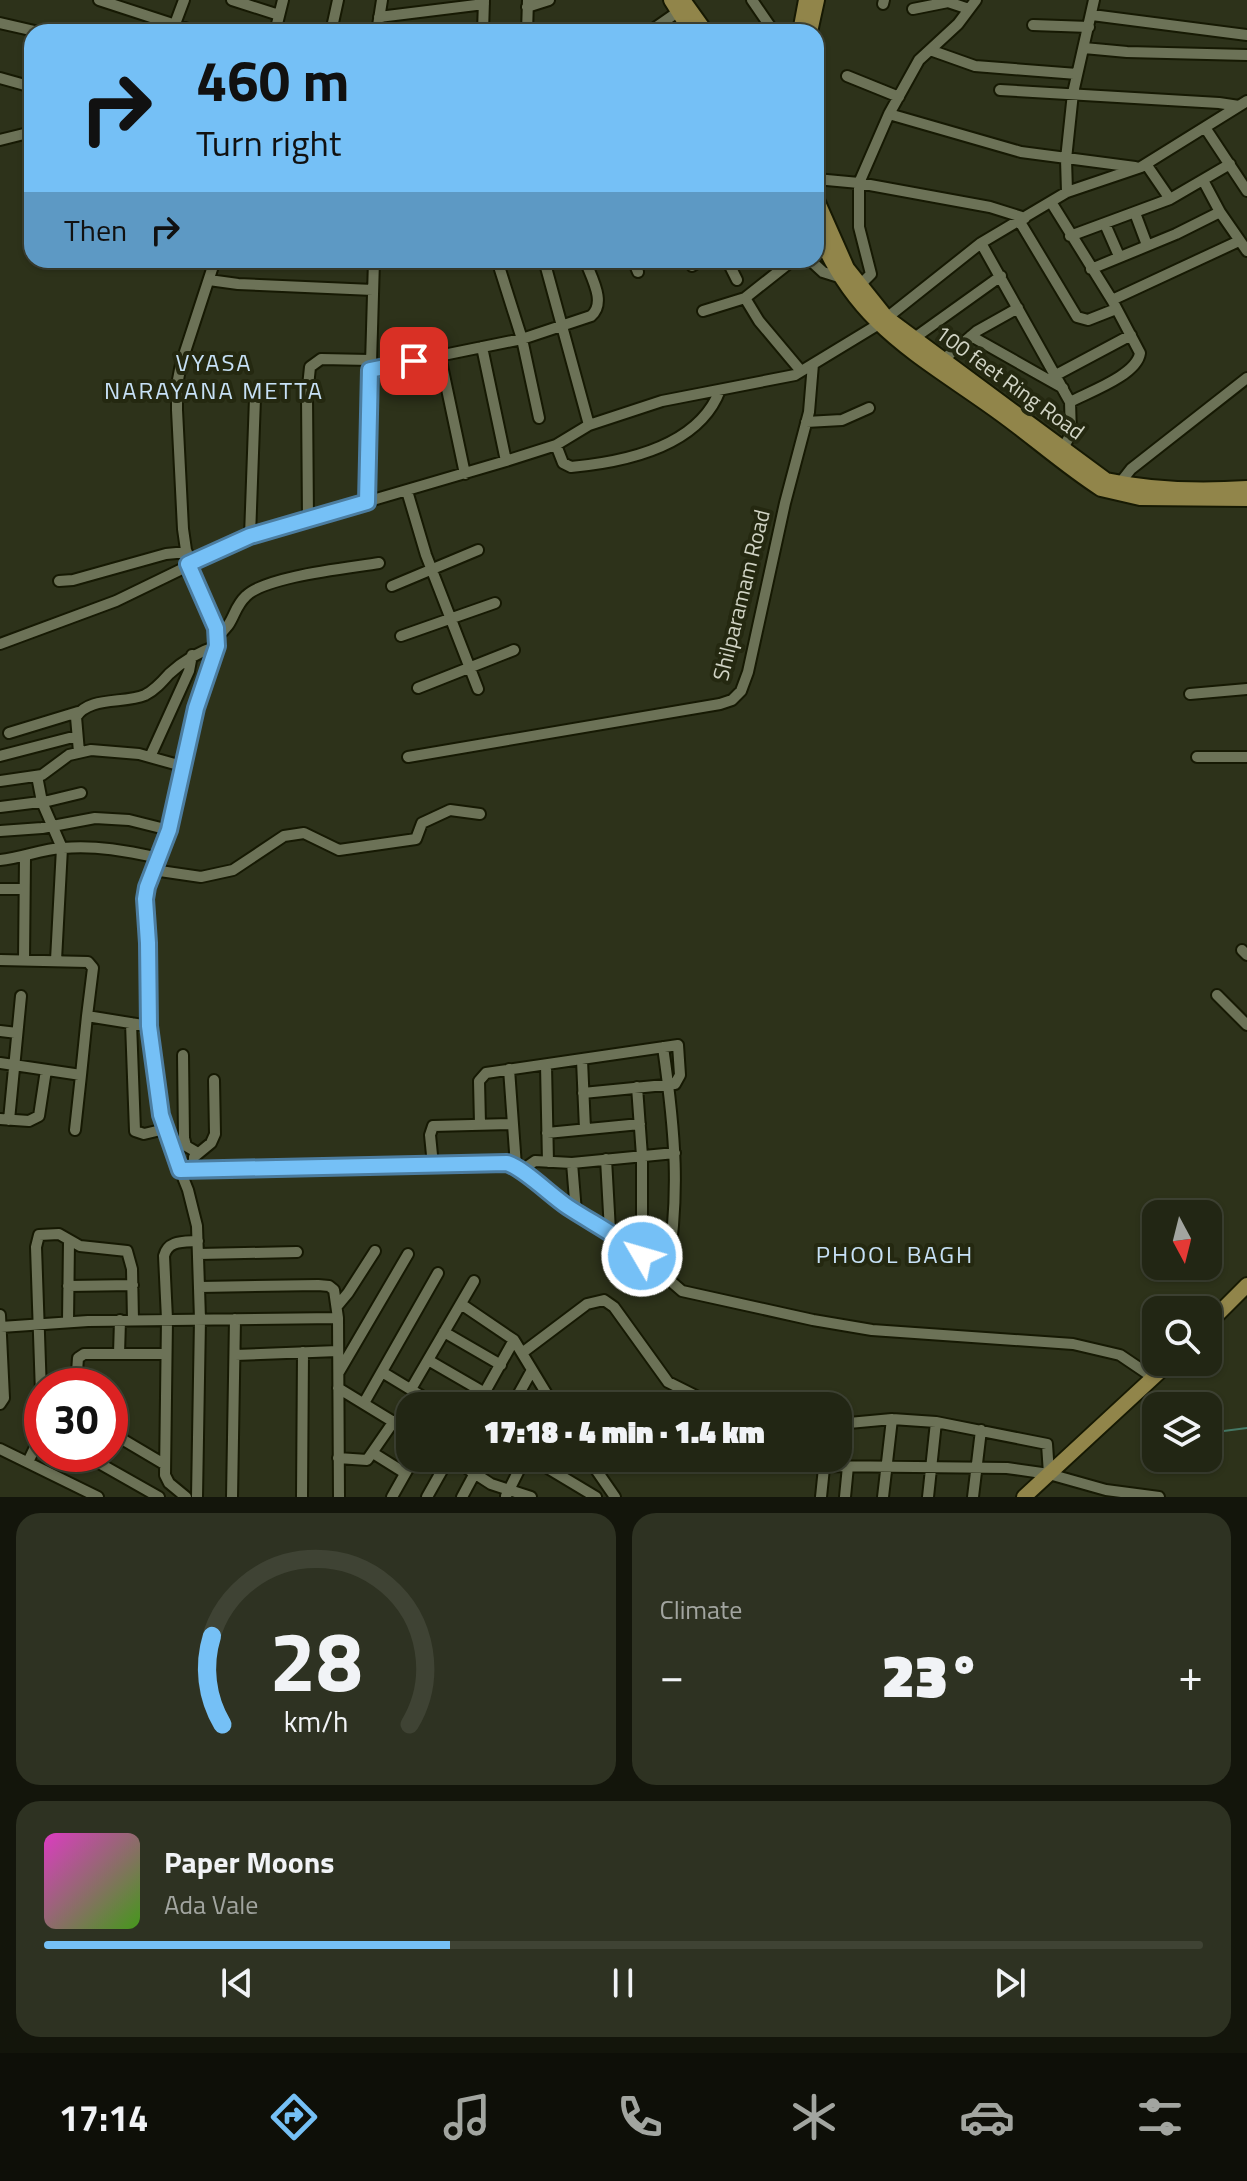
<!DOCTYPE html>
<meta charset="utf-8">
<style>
:root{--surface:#222614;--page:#2e3222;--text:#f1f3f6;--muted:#a2a5a0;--line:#3f4334;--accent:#75c0f6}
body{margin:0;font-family:"Titillium Web",sans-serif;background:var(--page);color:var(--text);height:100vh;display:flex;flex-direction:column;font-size:30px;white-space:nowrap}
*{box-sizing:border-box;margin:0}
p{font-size:26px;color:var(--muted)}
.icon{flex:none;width:44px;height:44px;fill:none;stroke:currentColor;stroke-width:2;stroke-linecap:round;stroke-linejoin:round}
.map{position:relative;height:1497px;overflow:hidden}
.sheet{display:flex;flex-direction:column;gap:16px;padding:16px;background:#13150b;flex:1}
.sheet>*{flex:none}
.hud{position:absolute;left:24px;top:24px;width:800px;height:244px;border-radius:24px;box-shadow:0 2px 6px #0004,0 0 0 2px var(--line);background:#75c0f6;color:#111;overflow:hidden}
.needle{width:52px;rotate:173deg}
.controls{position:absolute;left:1142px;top:1200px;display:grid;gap:16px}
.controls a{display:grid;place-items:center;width:80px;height:80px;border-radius:16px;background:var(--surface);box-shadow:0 2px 6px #0004,0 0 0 2px var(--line);font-size:40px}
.speed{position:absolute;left:24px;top:1368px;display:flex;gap:16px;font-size:40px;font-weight:700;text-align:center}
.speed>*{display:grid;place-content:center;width:104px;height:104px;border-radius:50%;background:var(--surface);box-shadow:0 2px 6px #0004,0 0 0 2px var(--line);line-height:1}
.speed .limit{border:12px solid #d22;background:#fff;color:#111}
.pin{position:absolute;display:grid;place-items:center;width:68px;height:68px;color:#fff;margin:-34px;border-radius:16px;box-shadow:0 4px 12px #0006}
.me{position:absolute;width:88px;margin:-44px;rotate:308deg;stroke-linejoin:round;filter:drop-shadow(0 0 6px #0008)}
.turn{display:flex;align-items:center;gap:28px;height:168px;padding:0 40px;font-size:36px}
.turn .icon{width:104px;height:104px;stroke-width:2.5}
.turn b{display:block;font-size:56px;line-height:68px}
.then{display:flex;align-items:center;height:76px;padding:0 40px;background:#0003;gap:16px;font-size:30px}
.big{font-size:60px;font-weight:800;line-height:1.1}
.sheet .widget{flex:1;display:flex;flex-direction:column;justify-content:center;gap:12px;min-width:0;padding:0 28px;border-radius:24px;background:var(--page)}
.sheet .dial{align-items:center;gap:0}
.dial svg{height:208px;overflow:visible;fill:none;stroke:var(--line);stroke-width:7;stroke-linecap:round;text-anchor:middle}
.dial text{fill:var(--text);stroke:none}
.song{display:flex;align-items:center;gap:24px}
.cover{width:96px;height:96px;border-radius:12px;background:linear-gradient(135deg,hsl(310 70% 55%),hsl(100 70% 35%))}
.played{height:8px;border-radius:4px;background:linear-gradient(90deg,var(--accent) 35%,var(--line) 35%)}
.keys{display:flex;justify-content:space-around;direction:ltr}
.heat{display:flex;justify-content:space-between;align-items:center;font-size:44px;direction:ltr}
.sheet .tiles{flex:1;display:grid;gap:16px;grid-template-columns:1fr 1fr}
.widget:last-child{grid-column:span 2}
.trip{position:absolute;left:396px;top:1392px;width:456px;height:80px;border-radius:24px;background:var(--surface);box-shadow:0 2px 6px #0004,0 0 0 2px var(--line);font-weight:800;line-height:80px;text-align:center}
.menu{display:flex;height:128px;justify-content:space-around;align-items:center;background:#0e0f08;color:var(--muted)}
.menu .icon{width:56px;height:56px}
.menu .current{color:var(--accent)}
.menu b{font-size:36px;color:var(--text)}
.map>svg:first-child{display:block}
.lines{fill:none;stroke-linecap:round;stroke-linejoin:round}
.stream{stroke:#457966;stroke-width:2}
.minor-casing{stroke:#161903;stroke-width:14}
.major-casing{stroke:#161903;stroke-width:18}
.minor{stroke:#6c7257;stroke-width:10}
.major{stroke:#91854a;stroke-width:14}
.route-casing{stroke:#4c7da0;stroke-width:20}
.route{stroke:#75c0f6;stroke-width:14}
.labels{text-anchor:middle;stroke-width:8;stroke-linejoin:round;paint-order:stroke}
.street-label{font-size:22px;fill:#d1d4c5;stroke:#242810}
.neighbourhood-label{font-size:24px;letter-spacing:2px;fill:#c7e1f6;stroke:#242810}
</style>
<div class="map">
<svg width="1247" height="1497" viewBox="0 0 1247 1497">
<rect width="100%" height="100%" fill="#2d321a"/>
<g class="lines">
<path class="stream" d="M1208,1433L1247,1428
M1155,1443H1156"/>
<g class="minor-casing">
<path id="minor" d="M99,0L197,32
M232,0L279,15
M752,0L774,32
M883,4L884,0
M527,7L549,0
M913,9L948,2L969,9
M1092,15L1247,35
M379,17L484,4
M0,23L39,32
M1033,25L1089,27
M172,32L184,0
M275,32L283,0
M331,32L338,0
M377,32L382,0
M483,32L484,0
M527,32L528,0
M649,32L682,9
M1084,48L1127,52L1247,55
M930,50L975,66L1077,74
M847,76L899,97
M0,78L32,87
M1000,90L1219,103L1239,106
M889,114L1021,152L1135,167
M1206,129L1247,191
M0,140L32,132
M1146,164L1170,199
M816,179L859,183L990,207L1025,218
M1204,182L1220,212L1247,251
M1067,192L1066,159L1073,93L1094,0
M1051,202L1112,300L1140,353C1137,375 1089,392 1070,402
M1135,213L1147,245
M1020,222L1077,317L1088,320L1116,309
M1105,224L1119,256
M1070,236L1170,199L1230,164
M981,243L1070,402L1071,434L1063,448
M497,260L522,339L539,418
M544,260L589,425
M633,260L638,272
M727,260L737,280
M810,260L823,272L842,278
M692,266L702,260
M1091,269L1176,234L1220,212
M209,280L238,284L373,290
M860,285L871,274L859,227V183L889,114L919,60L958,24L976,0
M745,298L759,321L801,371
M1112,300L1239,241
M703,311L745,298L793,260
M971,336L1063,388
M913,339L1001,276
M482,347L506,461
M440,356L465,474
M943,360L977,331L1018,308
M370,370L522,339L591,316C607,303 591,277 585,260
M1056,375L1131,335
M806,422L842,420L869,408
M556,445L563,463L571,467C625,462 699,446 720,390
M1120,483L1131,469L1247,378
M407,491L426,555L478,689
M367,502L374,260
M308,519L307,396L310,367L321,359L370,360
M250,536L255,398
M59,581L73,580L166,554L187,552
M392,586L478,550
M217,636C235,624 232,609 246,596C266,576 349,568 379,563
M401,636L495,603
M0,644L116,601L250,536L506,461L556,445L589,425L662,401L795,375L879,324L981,243L1067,192L1141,167L1247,101
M418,688L514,650
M1190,694L1247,689
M9,733L78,712
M79,752L76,717C89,696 124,704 145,695C155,690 162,682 169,674C184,660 198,652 217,646
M0,756L77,736
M150,757L189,671L192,655
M408,757L720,704L732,700L741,691L748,672L785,503L809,412L813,364
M1197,757H1247
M37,776L42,802L62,848L56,960
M0,781L42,775L69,755L91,750L139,754L182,766
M0,807L48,801L81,793
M0,831L42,828L95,818L129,820L169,830
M0,860C22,858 41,849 63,848C96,845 127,851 159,858
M153,870L201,877L233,870L284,836L304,833L339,850L416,839L422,823L450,810L480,814
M0,889H24
M1242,950L1247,955
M0,960L88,962L93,968L87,1016
M24,960L25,857
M1217,995L1247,1025
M131,1023L135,1131L144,1134L165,1129
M0,1031L17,1033
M663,1047C675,1131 681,1195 666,1279
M183,1055L184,1138L186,1146L198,1153
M582,1060L585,1129
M0,1063L81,1075L87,1016L149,1026
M546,1065L548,1162
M509,1069L516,1166
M637,1087L642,1156V1256
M0,1119L29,1121L39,1116L46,1070
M9,1120L21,996
M480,1124L479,1081L486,1073L678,1045L680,1075L675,1084L583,1093
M75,1130L81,1075
M547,1133L640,1124
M606,1159L610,1231
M572,1163L576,1212
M433,1165L430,1135L433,1126L513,1124
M194,1169V1157L211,1143L215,1134L214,1080
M180,1170L235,1167H379L507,1163L522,1170L539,1186L570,1208L622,1239L682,1291L813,1320L872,1330L1073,1344L1120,1355L1154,1378
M522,1170L535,1161L572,1163L675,1153
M199,1254L297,1252
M68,1286L133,1285
M200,1287L318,1285L329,1286L334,1290L338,1318L339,1497
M461,1304L514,1340L554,1406
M338,1305L348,1293L375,1251
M0,1315L4,1398L0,1404
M68,1321L69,1241
M1,1327L88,1321L338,1318
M444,1332L501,1365
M522,1353L587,1304L604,1300L614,1307L668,1382L716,1406
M119,1354L120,1320
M235,1355L338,1351
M428,1360L485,1393
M339,1372L408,1254
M382,1372L438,1406
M76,1386L78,1358L84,1354H166
M338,1388L410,1432
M411,1389L474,1281
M364,1403L438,1273
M477,1406L514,1340
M512,1406L532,1370
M838,1424L892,1419L936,1422L1047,1444L1049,1474
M110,1432L164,1464
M0,1449L98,1497
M373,1453L405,1473
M83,1454L159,1497
M338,1458L367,1460L394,1421
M451,1458L491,1484L531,1497
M531,1458L596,1497
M588,1458L615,1497
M718,1458L824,1466L1007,1468L1049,1474L1106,1490L1159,1497
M28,1462L39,1439L42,1422L36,1247L39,1235L59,1234L80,1246L127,1251L132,1269L133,1320
M593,1465L610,1458
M506,1496L525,1458
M186,1497L169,1483L165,1475L167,1319L164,1256C168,1240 183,1242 198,1241
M197,1497L200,1319L197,1226L188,1190L170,1145L161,1115L149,1026L148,943L145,899L147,887L169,830L196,708L217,646L216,628L188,564L183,529L177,410V385L181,364L215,260
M232,1497L235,1319
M302,1497L303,1352
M392,1497L414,1458
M427,1497L449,1458
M462,1497L483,1458
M821,1497L825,1458
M845,1497L848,1466
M883,1497L892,1419
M928,1497L936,1422
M973,1497L981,1430"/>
</g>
<g class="major-casing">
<path id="major" d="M671,0L691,32
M683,0L706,32
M800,32L806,0
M810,32L817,0
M816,198L847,268L887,318L1106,480C1152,490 1200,491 1247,488
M816,227C854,325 919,355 998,412C1033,437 1065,466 1101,489L1140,498L1247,499
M1208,1324L1247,1285
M1024,1497L1170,1362"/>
</g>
<use href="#minor" class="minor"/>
<use href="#major" class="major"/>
</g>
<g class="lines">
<g class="route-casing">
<path id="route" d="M414,361L370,370L367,502L250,536L188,564L216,628L217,646L196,708L169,830L147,887L145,899L148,943L149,1026L161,1115L180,1170L507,1163C525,1169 550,1195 568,1207C594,1224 619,1236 642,1256"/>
</g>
<use href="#route" class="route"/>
</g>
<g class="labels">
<g class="street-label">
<text transform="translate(1010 382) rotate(36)" y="8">100 feet Ring Road</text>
<text transform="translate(741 595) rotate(-76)" y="8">Shilparamam Road</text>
</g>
<g class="neighbourhood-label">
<text x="214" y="371">VYASA<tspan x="214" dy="28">NARAYANA METTA</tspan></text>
<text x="895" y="1263">PHOOL BAGH</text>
</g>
</g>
</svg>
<div class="controls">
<a><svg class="needle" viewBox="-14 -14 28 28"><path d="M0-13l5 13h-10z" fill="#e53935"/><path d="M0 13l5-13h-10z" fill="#a2a5a0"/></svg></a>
<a><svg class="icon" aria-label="search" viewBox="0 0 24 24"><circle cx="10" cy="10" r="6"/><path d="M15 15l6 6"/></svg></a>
<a><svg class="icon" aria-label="layers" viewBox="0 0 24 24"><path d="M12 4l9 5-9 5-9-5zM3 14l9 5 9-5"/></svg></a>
</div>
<div class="speed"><div class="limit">30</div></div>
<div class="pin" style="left:414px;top:361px;background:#d93025"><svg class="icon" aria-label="arrive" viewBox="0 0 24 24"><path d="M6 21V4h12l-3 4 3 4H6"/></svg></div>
<svg class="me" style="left:642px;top:1256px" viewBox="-20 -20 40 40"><circle r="17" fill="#75c0f6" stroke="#fff" stroke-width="3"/><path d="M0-11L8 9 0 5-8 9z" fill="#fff"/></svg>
<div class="trip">17:18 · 4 min · 1.4 km</div>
<div class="hud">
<div class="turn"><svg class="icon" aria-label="right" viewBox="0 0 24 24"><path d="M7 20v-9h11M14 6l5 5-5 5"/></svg><div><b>460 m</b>Turn right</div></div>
<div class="then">Then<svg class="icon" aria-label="right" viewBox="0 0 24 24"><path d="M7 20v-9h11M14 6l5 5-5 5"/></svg></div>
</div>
</div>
<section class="sheet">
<div class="tiles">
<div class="widget dial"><svg viewBox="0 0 100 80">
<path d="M14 69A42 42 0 1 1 86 69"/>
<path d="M14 69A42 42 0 0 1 10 35" stroke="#75c0f6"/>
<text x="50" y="56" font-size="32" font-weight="700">28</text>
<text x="50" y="72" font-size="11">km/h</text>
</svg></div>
<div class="widget"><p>Climate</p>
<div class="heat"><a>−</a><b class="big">23°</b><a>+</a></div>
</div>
<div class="widget">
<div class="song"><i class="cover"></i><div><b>Paper Moons</b><p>Ada Vale</p></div></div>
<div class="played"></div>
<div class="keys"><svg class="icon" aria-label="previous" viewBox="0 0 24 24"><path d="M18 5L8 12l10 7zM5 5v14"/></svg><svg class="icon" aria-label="pause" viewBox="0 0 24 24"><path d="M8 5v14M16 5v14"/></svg><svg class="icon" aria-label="next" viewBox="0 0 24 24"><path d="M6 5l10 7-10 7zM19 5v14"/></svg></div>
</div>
</div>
</section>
<nav class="menu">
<b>17:14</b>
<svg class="icon current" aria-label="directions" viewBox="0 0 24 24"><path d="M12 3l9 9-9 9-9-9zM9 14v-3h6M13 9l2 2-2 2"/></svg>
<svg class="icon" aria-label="music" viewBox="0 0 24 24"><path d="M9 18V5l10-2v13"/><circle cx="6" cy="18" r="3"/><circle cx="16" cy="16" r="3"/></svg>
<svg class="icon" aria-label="phone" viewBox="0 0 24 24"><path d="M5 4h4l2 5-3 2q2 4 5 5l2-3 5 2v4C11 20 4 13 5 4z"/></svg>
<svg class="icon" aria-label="climate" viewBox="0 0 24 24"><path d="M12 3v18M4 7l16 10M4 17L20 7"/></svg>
<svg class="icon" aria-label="car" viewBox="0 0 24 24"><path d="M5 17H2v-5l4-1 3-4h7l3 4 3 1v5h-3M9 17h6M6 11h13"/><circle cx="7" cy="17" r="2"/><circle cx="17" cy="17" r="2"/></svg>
<svg class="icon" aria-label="filters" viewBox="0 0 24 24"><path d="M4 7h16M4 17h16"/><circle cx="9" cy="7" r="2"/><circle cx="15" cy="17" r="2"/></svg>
</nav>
